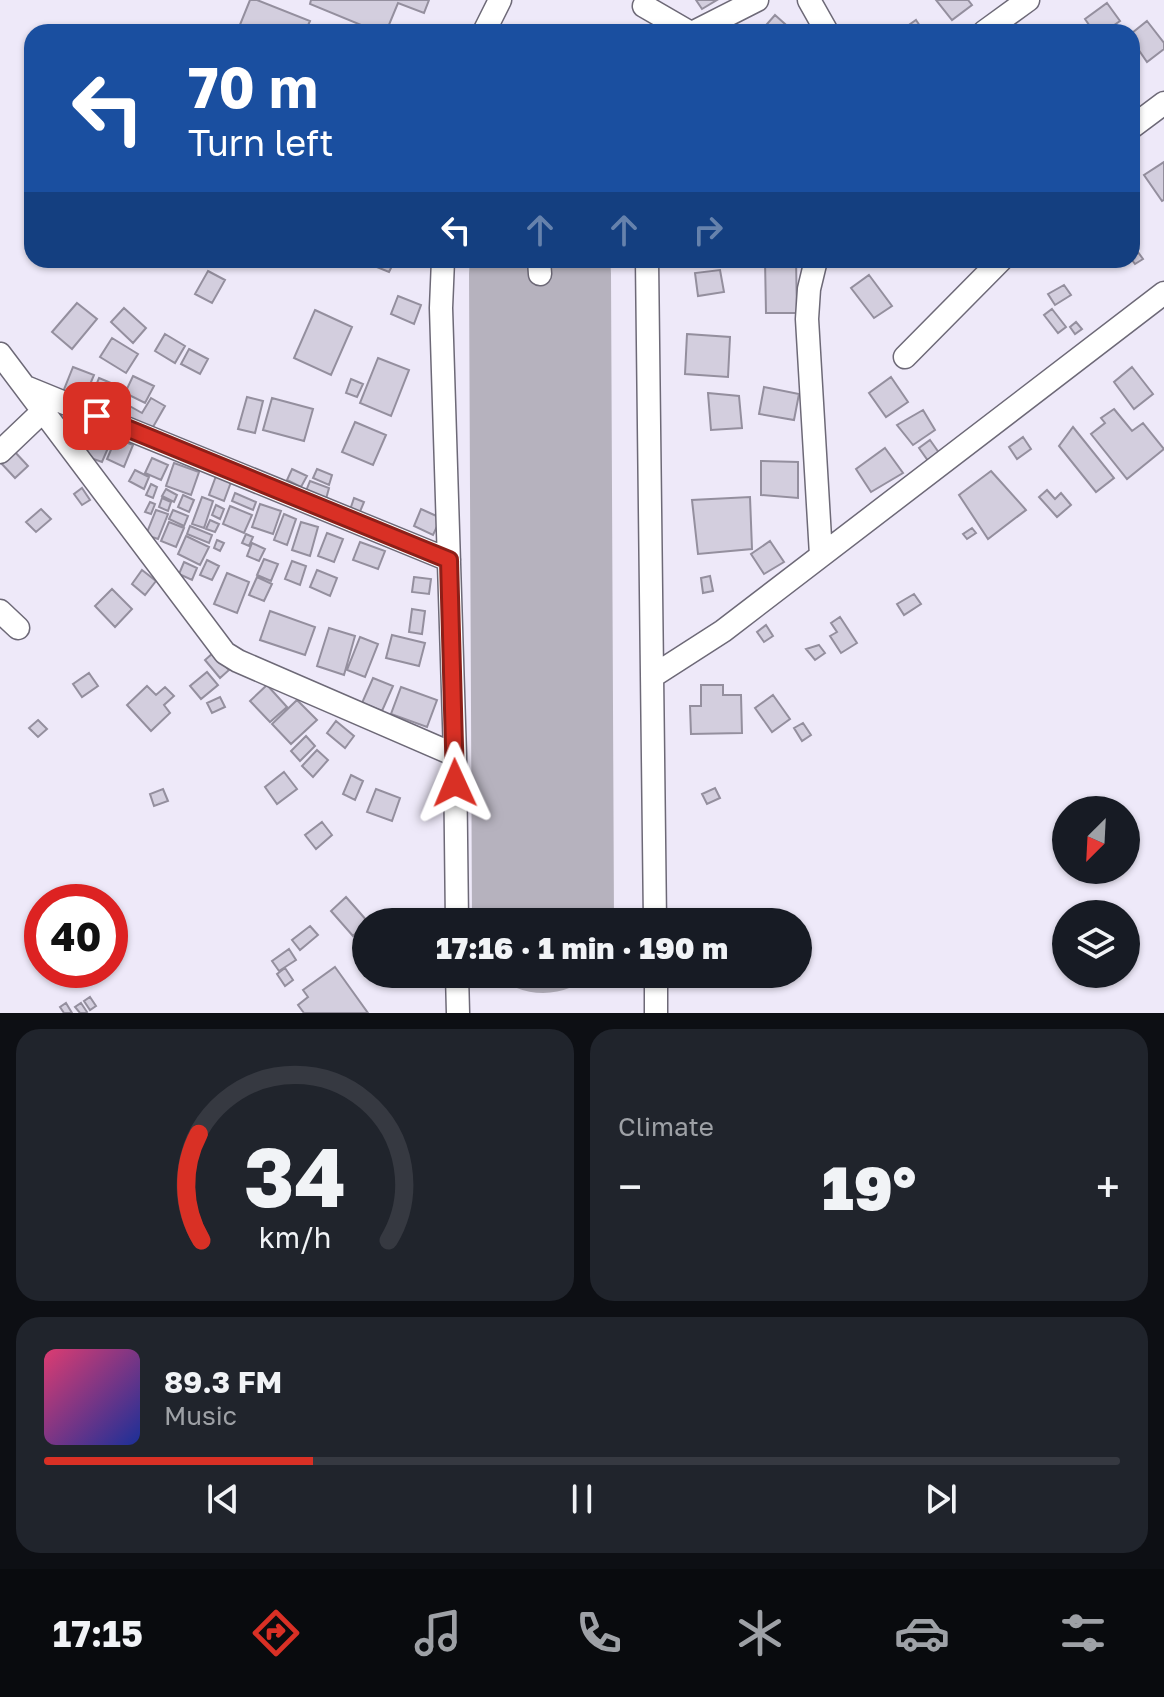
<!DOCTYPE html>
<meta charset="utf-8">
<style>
:root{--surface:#171b24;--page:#20242c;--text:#f1f3f6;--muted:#9ea1a6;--line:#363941;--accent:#d93025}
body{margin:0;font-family:"Golos Text",sans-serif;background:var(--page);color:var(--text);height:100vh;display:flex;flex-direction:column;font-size:30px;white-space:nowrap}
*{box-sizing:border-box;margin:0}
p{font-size:26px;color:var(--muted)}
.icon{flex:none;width:44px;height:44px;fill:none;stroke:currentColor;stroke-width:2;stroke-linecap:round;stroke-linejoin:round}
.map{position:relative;height:1013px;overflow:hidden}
.panel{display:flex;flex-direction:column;gap:16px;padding:16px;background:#0d0f14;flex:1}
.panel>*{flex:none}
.guide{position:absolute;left:24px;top:24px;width:1116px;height:244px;border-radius:24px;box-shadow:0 2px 6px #0004;background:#1a4fa0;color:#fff;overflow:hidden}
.needle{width:52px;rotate:204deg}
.controls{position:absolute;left:1052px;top:796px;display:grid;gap:16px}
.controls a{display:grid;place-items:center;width:88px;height:88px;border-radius:50%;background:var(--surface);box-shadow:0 2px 6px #0004;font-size:40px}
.speed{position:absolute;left:24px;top:884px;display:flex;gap:16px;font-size:40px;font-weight:700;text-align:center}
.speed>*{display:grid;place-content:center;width:104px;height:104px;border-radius:50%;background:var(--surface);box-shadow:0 2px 6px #0004;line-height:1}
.speed .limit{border:12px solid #d22;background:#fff;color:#111}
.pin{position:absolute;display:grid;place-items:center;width:68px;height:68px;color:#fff;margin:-34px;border-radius:16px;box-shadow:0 4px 12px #0006}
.me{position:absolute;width:88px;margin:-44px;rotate:359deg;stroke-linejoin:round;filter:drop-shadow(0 0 6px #0008)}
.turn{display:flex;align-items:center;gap:28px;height:168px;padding:0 32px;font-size:36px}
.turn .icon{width:104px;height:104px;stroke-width:2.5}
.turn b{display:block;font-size:56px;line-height:68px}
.lanes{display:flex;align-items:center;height:76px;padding:0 32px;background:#0003;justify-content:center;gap:40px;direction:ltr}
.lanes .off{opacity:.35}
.big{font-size:60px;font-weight:800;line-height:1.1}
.panel .widget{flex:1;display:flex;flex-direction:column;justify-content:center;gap:12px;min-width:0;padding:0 28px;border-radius:24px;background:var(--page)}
.panel .dial{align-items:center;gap:0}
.dial svg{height:208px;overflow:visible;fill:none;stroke:var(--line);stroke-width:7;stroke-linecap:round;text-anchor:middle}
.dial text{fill:var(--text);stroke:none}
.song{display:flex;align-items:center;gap:24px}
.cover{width:96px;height:96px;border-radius:12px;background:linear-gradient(135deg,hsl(340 70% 55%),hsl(230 70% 35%))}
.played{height:8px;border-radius:4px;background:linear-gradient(90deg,var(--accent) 25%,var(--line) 25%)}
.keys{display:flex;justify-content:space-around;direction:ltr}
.heat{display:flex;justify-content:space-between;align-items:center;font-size:44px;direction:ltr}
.panel .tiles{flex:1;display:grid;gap:16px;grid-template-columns:1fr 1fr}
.widget:last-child{grid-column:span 2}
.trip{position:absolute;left:352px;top:908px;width:460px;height:80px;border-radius:40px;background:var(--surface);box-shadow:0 2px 6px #0004;font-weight:800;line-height:80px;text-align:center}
.menu{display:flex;height:128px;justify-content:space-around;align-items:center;background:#090b0e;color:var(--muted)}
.menu .icon{width:56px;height:56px}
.menu .selected{color:var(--accent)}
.menu b{font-size:36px;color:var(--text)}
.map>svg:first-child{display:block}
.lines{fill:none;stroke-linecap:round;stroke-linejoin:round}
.runway{stroke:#b6b2be;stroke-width:142}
.building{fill:#d3cede;stroke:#948f9e;stroke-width:2}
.minor-casing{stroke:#6d6977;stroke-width:25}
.minor{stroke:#fff;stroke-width:22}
.route-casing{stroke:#8d1f18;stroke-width:20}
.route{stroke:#d93025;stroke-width:14}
</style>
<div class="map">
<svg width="1164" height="1013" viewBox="0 0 1164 1013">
<rect width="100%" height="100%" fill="#eee9f9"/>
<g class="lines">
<path class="runway" d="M540,274L543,922"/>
</g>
<path class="building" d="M250,0H257L310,21L305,32H237Z
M311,0H429L424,13L398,3L386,32H378L310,4Z
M696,0H717L702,9Z
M936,0H968L972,5L952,20Z
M1107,3L1120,21L1104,32H1094L1085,19Z
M775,15L794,32H760Z
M916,20L924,32H899Z
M1147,21L1164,43V49L1147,62L1138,49L1132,54V33Z
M1164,162V200L1162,201L1144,175Z
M1135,248L1143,259L1135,264L1132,260V250Z
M369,260H395L389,272L367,263Z
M765,260H796L797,313H766Z
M720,270L724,292L698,296L695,273Z
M208,271L225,280L212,303L195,294Z
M869,275L892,306L874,318L851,288Z
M1064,285L1071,295L1055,305L1048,294Z
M398,296L421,305L414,324L391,314Z
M77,303L97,319L72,349L52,332Z
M124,308L146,328L133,343L111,322Z
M1052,309L1066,327L1058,333L1044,315Z
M315,310L352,327L331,375L294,358Z
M1076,322L1082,329L1075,334L1070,327Z
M165,334L185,346L175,363L155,351Z
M687,334L730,337L728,377L685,374Z
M112,338L138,354L126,373L100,357Z
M189,349L208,359L200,374L181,364Z
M378,358L409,370L391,416L360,403Z
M73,367L94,375L83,401L63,392Z
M1132,367L1153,394L1134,409L1114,382Z
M133,376L154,386L145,403L125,393Z
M891,377L908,402L886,417L869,393Z
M99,378L123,388L113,410L90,400Z
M351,379L363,384L357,397L346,393Z
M764,387L799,394L794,420L759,414Z
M708,393L739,396L742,428L711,430Z
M247,397L263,401L255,433L238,429Z
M151,398L165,406L149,434L118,417L126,404L142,413Z
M272,398L313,409L304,441L263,430Z
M1114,409L1132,431L1143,423L1164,449L1127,479L1091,434L1105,423L1101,418Z
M923,410L935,430L913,445L897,425Z
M355,422L386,435L373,465L342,452Z
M1073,427L1114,478L1096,492L1059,446Z
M94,434L111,441L102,462L85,456Z
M1023,437L1031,449L1017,459L1009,447Z
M116,438L133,445L124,467L107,459Z
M930,440L942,457L931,465L919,448Z
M885,448L903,473L871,492L856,469Z
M14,451L28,466L15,478L1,463Z
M152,458L168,465L161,480L145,473Z
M761,461L798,462V498L761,495Z
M174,463L199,472L191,495L166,486Z
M292,469L307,476L301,487L287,480Z
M317,469L332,475L329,485L313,478Z
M135,470L149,477L144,489L129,481Z
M991,471L1026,510L988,539L959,495Z
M216,476L231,482L224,501L209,495Z
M310,481L329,488L326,499L306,491Z
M151,484L157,487L153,498L146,495Z
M82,488L90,500L82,505L74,494Z
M166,489L177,495L174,502L162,496Z
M1047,490L1055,499L1061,493L1071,505L1057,517L1039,497Z
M235,493L256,502L253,510L232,501Z
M183,495L194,500L189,512L178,507Z
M202,497L213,501L204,528L192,524Z
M750,497L752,549L698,554L692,500Z
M162,498L171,502L168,511L159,507Z
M354,498L364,502L359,514L350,510Z
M150,502L155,504L151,514L145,512Z
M260,504L281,511L273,534L252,527Z
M216,505L224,509L220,519L212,515Z
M230,506L252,515L244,533L223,524Z
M41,509L51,519L36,532L26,522Z
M421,509L441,518L433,535L414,526Z
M156,510L168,514L158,539L146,535Z
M173,510L188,516L184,526L169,519Z
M284,514L296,519L287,545L274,540Z
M210,520L219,524L215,532L206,529Z
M169,522L184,528L176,547L161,541Z
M301,522L318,527L310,556L292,550Z
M190,526L212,535L209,543L187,534Z
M972,528L976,533L967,539L963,534Z
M327,533L343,539L334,562L318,556Z
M246,534L253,537L249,546L242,543Z
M186,536L209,547L200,565L178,554Z
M217,540L224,543L220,551L214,548Z
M770,541L784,562L764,574L751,554Z
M360,542L385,551L378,569L353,560Z
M252,543L265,549L259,561L247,556Z
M264,559L278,564L271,581L257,575Z
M207,560L219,566L212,580L200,575Z
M292,561L306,566L300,585L285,579Z
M184,562L197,568L192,580L179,574Z
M142,570L156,581L145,595L132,584Z
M317,570L337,578L330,596L310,587Z
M227,573L249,582L237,613L214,604Z
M710,576L713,591L703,593L701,578Z
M257,577L272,584L264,601L249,595Z
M414,577L431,579L429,594L412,592Z
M112,589L132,609L115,627L95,606Z
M914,594L921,604L904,615L897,604Z
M412,609L425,611L422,634L409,632Z
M270,611L315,627L305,655L260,640Z
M840,617L857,643L841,653L830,636L837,632L831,623Z
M766,625L773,636L764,642L757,632Z
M329,628L355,636L344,675L317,666Z
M392,635L425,643L419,666L386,658Z
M360,637L378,644L365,677L347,670Z
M819,645L825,653L815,660L806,649Z
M213,653L229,670L220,678L205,660Z
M207,672L218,685L201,699L190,686Z
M89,673L98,686L82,697L73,684Z
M373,678L393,686L382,711L362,703Z
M267,685L287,707L270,722L250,701Z
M701,685H723V695H741L742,733L691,734L690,706H701Z
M147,686L156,695L165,687L174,696L164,705L170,713L151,731L127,705Z
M401,687L437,700L427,727L391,714Z
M773,695L790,719L772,732L755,708Z
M220,697L225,707L212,713L207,703Z
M297,700L317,720L291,744L272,724Z
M38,720L47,729L38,737L29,728Z
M336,721L354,736L345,748L327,733Z
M803,723L811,735L802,741L794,728Z
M306,736L315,746L300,761L291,751Z
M317,750L328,760L313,777L302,766Z
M284,772L297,789L277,804L265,787Z
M351,775L363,781L355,800L343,794Z
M715,788L720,798L707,804L702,794Z
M163,789L168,801L154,806L150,794Z
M376,789L400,798L392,821L367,812Z
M322,822L332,835L316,849L305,835Z
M346,897L368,922L353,936L331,911Z
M310,926L318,935L300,950L292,940Z
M289,949L296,960L279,971L272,961Z
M335,967L368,1013H304L298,1005L308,997L303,990Z
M285,968L293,980L285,986L277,974Z
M90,997L96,1006L90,1010L84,1001Z
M66,1003L72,1013H64L60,1007Z
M81,1003L87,1012L85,1013H80L75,1007Z"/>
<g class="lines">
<g class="minor-casing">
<path id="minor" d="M809,0L827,32
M644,6L689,32
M484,32L500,0
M694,32L757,0
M984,32L1028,0
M1132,127L1164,103
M443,260L441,308L455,755L457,922
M539,260L540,274
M647,260L655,922
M816,260L809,289L807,319L821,555
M0,354L225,653L238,661L455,755
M905,357L1001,260
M28,388L449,560
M0,452L43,411
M0,611L18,628
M653,676L723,631L1164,293
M457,974L458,1013
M656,974V1013"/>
</g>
<use href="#minor" class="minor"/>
</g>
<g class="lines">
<g class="route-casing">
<path id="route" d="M97,416L449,560L455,783"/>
</g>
<use href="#route" class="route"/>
</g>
</svg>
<div class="controls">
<a><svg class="needle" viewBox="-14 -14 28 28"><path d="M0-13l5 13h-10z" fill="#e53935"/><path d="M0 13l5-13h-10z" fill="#9ea1a6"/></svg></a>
<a><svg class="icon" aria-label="layers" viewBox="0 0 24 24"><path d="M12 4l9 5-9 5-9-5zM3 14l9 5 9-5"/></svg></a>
</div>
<div class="speed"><div class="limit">40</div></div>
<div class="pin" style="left:97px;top:416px;background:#d93025"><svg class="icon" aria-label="arrive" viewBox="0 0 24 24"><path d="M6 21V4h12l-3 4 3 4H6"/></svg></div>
<svg class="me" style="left:455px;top:783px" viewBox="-20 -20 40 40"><path d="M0-17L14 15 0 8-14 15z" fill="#d93025" stroke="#fff" stroke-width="4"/></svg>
<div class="trip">17:16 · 1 min · 190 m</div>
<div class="guide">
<div class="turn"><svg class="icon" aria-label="left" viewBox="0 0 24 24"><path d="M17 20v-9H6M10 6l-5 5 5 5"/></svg><div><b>70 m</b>Turn left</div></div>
<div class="lanes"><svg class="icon" aria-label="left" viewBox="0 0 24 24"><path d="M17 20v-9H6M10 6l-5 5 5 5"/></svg><svg class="icon off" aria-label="ahead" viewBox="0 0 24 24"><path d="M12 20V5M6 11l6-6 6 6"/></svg><svg class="icon off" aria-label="ahead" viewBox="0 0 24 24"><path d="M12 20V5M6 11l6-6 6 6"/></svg><svg class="icon off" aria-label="right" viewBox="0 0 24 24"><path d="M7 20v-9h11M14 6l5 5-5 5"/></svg></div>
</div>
</div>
<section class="panel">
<div class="tiles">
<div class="widget dial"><svg viewBox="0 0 100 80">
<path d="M14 69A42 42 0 1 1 86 69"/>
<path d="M14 69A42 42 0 0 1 13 28" stroke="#d93025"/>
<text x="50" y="56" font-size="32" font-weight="700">34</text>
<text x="50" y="72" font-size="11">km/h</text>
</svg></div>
<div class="widget"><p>Climate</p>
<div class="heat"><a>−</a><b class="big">19°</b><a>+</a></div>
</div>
<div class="widget">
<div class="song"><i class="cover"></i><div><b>89.3 FM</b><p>Music</p></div></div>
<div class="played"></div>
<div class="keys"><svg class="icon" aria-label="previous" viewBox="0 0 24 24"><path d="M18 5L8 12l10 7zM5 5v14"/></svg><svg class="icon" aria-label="pause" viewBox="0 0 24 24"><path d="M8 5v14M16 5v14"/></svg><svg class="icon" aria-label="next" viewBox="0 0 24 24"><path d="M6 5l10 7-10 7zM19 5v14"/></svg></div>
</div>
</div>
</section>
<nav class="menu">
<b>17:15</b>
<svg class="icon selected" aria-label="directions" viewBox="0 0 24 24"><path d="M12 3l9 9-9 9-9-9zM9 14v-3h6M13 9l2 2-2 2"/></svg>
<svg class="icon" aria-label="music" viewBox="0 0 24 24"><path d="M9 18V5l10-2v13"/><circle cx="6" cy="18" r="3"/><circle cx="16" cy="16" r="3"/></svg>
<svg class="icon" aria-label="phone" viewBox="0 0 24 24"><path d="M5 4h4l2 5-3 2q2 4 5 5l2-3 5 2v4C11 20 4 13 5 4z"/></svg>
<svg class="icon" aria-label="climate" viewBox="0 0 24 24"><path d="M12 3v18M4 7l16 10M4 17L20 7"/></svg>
<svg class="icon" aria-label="car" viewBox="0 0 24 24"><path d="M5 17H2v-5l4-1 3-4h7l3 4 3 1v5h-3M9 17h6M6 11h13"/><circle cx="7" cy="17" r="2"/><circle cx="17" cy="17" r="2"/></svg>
<svg class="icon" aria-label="filters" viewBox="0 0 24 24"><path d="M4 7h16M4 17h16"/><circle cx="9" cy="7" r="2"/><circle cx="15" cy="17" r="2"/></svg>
</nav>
